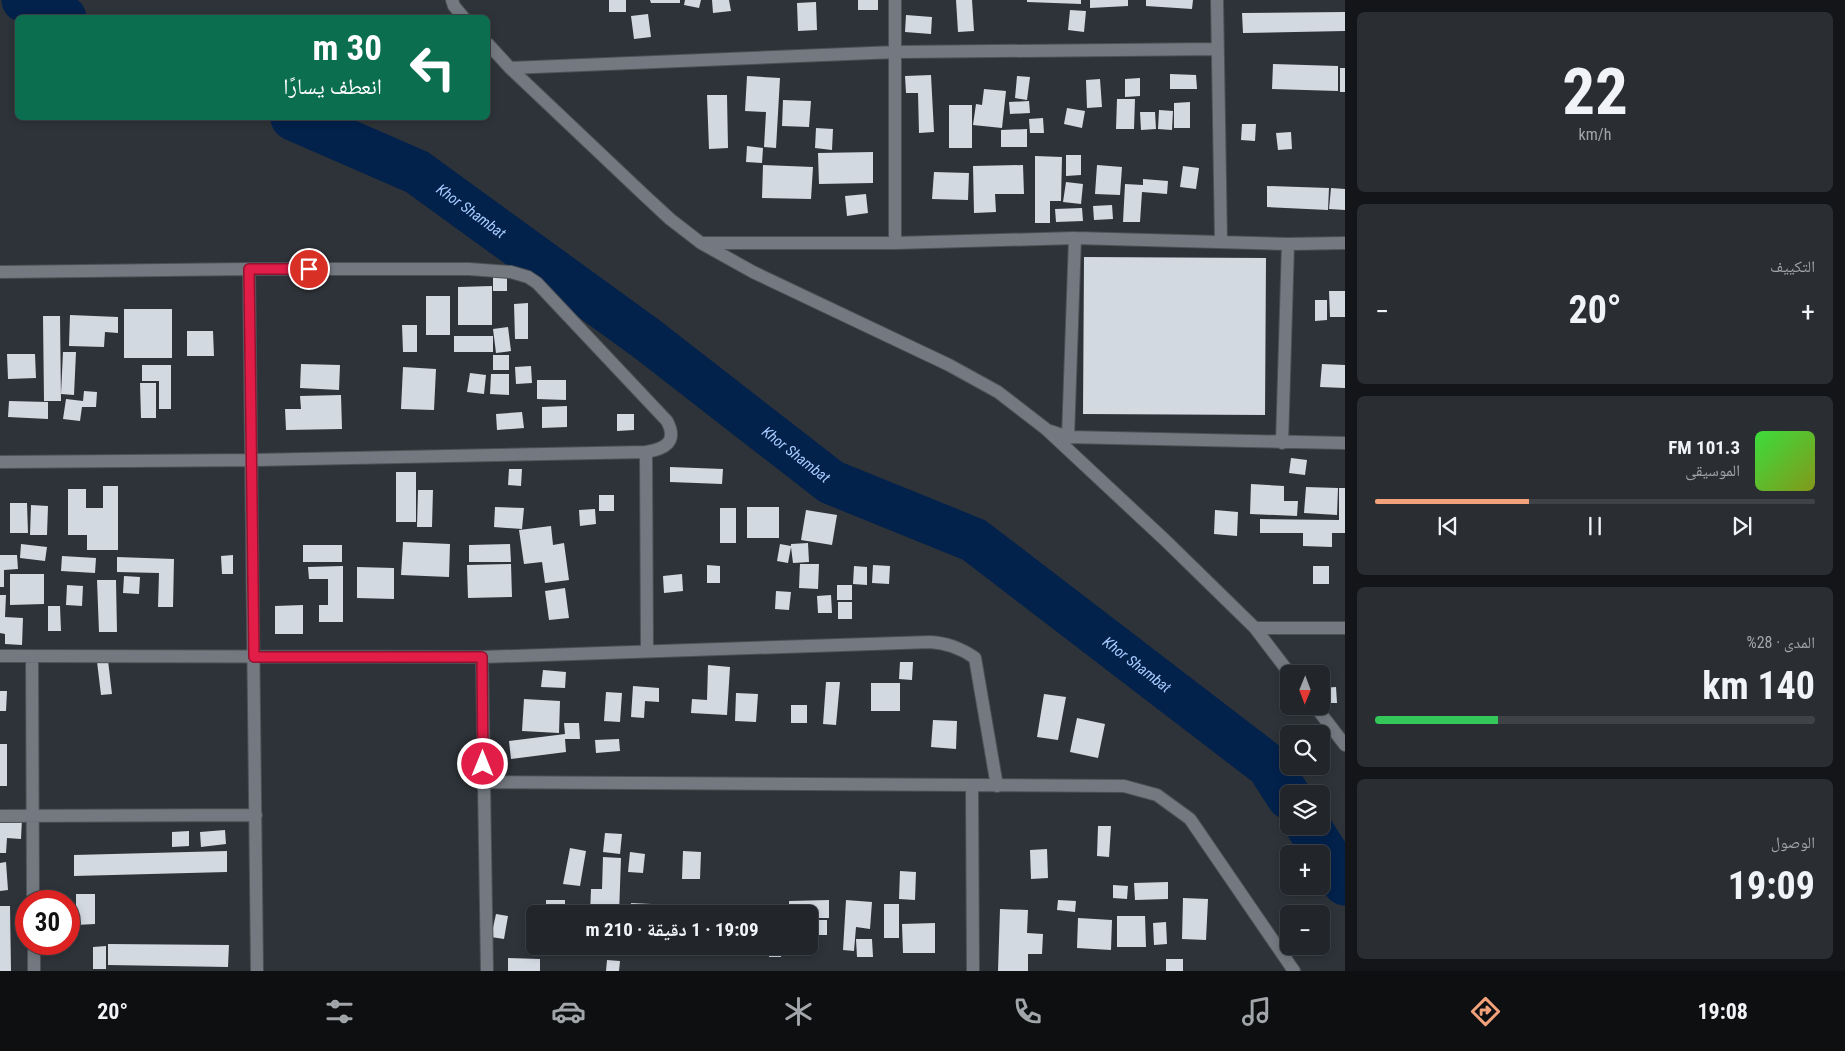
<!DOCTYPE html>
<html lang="ar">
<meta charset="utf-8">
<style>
:root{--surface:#22262b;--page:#2a2e33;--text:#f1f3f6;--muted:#a2a5a9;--line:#3f4347;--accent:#f1a27b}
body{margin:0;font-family:"Roboto Condensed","Noto Naskh Arabic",sans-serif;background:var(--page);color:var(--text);direction:rtl;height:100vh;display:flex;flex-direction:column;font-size:19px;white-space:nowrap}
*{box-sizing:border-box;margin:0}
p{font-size:16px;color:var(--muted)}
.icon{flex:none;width:28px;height:28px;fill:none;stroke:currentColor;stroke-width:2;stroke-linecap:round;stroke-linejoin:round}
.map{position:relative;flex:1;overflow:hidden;direction:ltr}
.details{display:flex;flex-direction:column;gap:12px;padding:12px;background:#131518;width:500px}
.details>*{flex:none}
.hud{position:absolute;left:15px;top:15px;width:475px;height:105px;border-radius:8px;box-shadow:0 2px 8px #0003,0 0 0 1px var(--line);direction:rtl;background:#0b6e4f;color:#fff;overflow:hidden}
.needle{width:32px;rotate:181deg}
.tools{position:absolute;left:1280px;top:665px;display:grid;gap:10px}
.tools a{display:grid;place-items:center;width:50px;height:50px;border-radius:8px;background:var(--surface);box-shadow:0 2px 8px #0003,0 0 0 1px var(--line);font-size:25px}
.speed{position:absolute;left:15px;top:890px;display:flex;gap:10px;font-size:25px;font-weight:700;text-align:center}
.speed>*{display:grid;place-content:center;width:65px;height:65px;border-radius:50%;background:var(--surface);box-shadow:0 2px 8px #0003,0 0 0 1px var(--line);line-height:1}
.speed .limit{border:8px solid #d22;background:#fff;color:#111}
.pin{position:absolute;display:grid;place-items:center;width:42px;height:42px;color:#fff;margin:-21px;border:2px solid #fff;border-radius:50%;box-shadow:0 1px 5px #0007}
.me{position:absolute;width:55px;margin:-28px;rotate:0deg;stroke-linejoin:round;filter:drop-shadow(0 0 4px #0008)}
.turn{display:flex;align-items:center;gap:18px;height:105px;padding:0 25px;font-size:22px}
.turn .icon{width:65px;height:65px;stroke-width:2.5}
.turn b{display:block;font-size:35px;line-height:42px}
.big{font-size:38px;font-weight:700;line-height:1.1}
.details .widget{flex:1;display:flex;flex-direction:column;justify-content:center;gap:8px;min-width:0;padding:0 18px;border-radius:8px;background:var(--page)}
.details .dial{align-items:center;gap:0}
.dial b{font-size:65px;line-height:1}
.song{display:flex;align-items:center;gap:15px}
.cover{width:60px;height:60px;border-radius:8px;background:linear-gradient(135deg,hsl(120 70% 55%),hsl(70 70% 35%))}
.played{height:5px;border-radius:2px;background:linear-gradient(90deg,var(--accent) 35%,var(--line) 35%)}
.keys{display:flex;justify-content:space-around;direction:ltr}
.heat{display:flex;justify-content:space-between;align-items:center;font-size:28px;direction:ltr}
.charge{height:8px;border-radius:4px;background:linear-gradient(90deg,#34c759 28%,var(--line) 0)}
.trip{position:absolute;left:526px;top:905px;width:292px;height:50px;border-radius:8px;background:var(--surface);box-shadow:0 2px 8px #0003,0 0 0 1px var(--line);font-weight:700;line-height:50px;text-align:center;direction:rtl}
.tab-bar{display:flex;height:80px;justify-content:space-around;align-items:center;background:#0e0f11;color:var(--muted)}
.tab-bar .icon{width:35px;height:35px}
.tab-bar .on{color:var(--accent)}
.tab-bar b{font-size:22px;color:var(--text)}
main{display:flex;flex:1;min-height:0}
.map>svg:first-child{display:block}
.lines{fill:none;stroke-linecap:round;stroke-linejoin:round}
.river{stroke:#02214b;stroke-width:45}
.building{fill:#d3d9e1}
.minor-casing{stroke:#4d5156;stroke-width:14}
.minor{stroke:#747981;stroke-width:12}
.route-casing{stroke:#92132f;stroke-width:12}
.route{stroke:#e11d48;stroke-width:9}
.labels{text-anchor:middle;stroke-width:5;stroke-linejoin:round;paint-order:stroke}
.water-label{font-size:15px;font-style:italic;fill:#a6cafe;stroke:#181a1d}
</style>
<main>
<section class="details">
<div class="widget dial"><b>22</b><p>km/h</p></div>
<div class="widget"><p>التكييف</p>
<div class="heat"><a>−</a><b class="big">20°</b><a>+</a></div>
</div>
<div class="widget">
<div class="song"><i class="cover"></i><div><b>101.3 FM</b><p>الموسيقى</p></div></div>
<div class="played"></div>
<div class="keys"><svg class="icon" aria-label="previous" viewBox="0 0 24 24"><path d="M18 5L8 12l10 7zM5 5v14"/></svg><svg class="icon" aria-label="pause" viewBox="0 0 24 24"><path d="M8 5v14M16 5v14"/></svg><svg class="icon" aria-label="next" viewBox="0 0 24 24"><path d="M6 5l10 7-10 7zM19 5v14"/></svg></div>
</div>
<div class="widget"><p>المدى · 28%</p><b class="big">140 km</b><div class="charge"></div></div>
<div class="widget"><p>الوصول</p><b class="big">19:09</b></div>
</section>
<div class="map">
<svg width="1345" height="971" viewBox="0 0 1345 971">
<rect width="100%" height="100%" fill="#2e3339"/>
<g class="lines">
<g class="river">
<path d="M24,0L64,18"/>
<path id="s1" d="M293,118L417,172L647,339L831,482L974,540L1269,766L1289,797"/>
<path d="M1308,826L1345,883"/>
</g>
</g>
<path class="building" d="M609,0H626V12H609Z
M650,0H680V3H651Z
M685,0H701L699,8L684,5Z
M712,0H729L731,11L713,13Z
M858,0H878V10H858Z
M956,0H972L974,31L958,32Z
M1027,0H1081V4L1027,2Z
M1090,0H1128V6L1090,8Z
M1146,0H1193L1192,9L1146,6Z
M816,2L817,30L798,31L797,3Z
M1070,10L1086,11L1084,32L1068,30Z
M1345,12V31L1243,33L1242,13Z
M648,14L651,37L634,39L631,16Z
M906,15L932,17L931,34L905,32Z
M1273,64L1338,66V91L1272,89Z
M1340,68H1345V92H1340Z
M1170,74L1196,75L1197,89H1170Z
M931,75L934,132L919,133L918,93H906L905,76Z
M747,76L780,78L776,148L764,147L766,112L745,111Z
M1017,76L1030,77L1027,100L1015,98Z
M1140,78V96L1125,97V79Z
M1100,79L1102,107L1087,108L1086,80Z
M984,89L1006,91L1002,128L973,125L976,104L982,105Z
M707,95H727L728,148L709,149Z
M1117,99H1135L1134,129H1116Z
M783,100L811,101L809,127L782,126Z
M1029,101L1030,113L1010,114L1009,102Z
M1190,102V128H1174V103Z
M949,105H972V148H949Z
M1067,108L1085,111L1082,128L1064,124Z
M1159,110L1173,111L1172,130L1158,129Z
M1140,112H1155L1156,129L1141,130Z
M1043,118L1044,133H1030L1029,119Z
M1242,124H1256L1255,141L1241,140Z
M816,128L833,129L832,150L815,148Z
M1027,129V147H1001V130Z
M1291,132L1292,149L1278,150L1276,133Z
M747,146L763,148L762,163L746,162Z
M873,152V183L819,184L818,153Z
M1066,155H1081V175L1066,176Z
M1035,156L1062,157L1061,201H1050V223H1035Z
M763,165L813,167L811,199L762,198Z
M1023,165L1024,194H995L996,212L974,213L973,166Z
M1097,165L1122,167L1120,195L1095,194Z
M1183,166L1199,168L1196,189L1180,187Z
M934,172L969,173L968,200L932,199Z
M1143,179L1168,181L1167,194L1142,192L1140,222H1123L1125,184L1143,185Z
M1066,182L1083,184L1081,204L1063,202Z
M1267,186L1329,188L1328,210L1267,207Z
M1331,188L1345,189V210L1329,209Z
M866,194L868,213L847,216L845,196Z
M1112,205L1113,219L1094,220L1093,206Z
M1082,208L1083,221L1056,222L1055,209Z
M1084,257L1266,258L1265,415L1083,414Z
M493,274H507V291H493Z
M492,286V325H458V287Z
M1329,291H1345V317H1330Z
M426,296H450V335H426Z
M1315,300H1327V320L1315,321Z
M528,303V339H515L514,304Z
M124,309H172V358H124Z
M70,315L118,317V333L105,332L104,347L69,346Z
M43,316H60L61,401H44Z
M402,325H417V352H403Z
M508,327L511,351L496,353L493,329Z
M187,331H213L214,356H187Z
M454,336H493V352H454Z
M63,352H76L74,395L61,394Z
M7,354H35L36,378L8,379Z
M493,355H509V370H493Z
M301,364L340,365L339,390L300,388Z
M1322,364L1345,365V388L1320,387Z
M142,365H171V409H159V381H142Z
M531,366L532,383L516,384L515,367Z
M403,367L436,369L434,410L401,409Z
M470,373L486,375L484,394L467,392Z
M491,374H509V395L490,394Z
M537,380H566V400L537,399Z
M140,383H156V418H141Z
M84,391L97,392L96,407H82L80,421L63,419L66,399L83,401Z
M341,395L342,429L286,430L285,409H301L300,396Z
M9,401L48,402V419L8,417Z
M567,406V427L542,428V407Z
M522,412L524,428L497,430L496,414Z
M617,414H634V430L617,431Z
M1291,458L1307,460L1305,475L1289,473Z
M670,467L723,469L722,484L670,482Z
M509,469H522L521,486L508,485Z
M396,472H416V522H396Z
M1251,484L1284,486V501H1298L1297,516L1250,514Z
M103,486H118V550H87V535H68V489H86V508H103Z
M1306,487L1338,488L1337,515L1304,513Z
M1339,488H1345V533H1332V547L1303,546V533H1260V519L1339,520Z
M418,490H433L432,527H417Z
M599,495H614V511H599Z
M10,503H27L28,533H10Z
M31,505L48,506L47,535H30Z
M495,507L524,508L522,529L494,527Z
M747,507H779V538H747Z
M720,508H736V543H720Z
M595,509L596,524L580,526L579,510Z
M806,510L837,515L832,545L801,540Z
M1215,510L1238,512L1237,536L1214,534Z
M551,526L553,545L564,543L569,580L545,583L542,562L524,564L519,530Z
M403,542L450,544L449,577L401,575Z
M808,543L809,562L793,563L791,547L788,563L777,561L780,544L791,546V544Z
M21,544L47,547L45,561L20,558Z
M510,544L511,562H469V545Z
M303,545H342V562H303Z
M0,555H17L18,569L4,570V587H0Z
M233,555V574H222L221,556Z
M62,556L96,558L95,573L61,571Z
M117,557L174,559L173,607H158L159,573L117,572Z
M511,564L512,597L468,598L467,565Z
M800,564H819L818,589L799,588Z
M707,565L720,566V583H707Z
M873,565L890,566L889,584L872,583Z
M343,566V622H319V605H328V579H309L308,567Z
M854,566L867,567V585L853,584Z
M1313,566H1329V584H1313Z
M357,567L394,568V599L357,598Z
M10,574H44V604L10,605Z
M682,574L683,591L664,593L663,576Z
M124,576L140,577L139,594L123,593Z
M97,580H116L117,632H99Z
M67,585L83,586L82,606L66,605Z
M837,585H852V600H837Z
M565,588L569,618L549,620L545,591Z
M776,591L791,592L789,610L775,609Z
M0,595H6L5,617L23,618L22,645L5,644V634L0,633Z
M831,595L832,613H818L817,596Z
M838,602H852V619H838Z
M303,605V634H275V606Z
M48,606H60L61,631H48Z
M107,652L112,694L101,695L96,653Z
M900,662H913L912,680L899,679Z
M708,665L730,667L727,715L691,713L692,699L707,700Z
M543,670L566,672L565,688L541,687Z
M826,682H840L836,725L823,724Z
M871,683H900V711H871Z
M633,686L659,688V702L645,701L644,718L631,717Z
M1336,687L1337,703H1321V688Z
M0,691H7L6,711H0Z
M606,692L622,693L620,722L604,721Z
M736,693L758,694L756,722L735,721Z
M1044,694L1066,697L1058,740L1037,737Z
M524,699L560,701L559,733L522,731Z
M791,705H807V723H791Z
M1077,718L1105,724L1098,758L1070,752Z
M933,720L957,721L956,749L931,747Z
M564,723H579L580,739H565L566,752L511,759L509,741L565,734Z
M619,739L620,751L596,753L595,740Z
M0,744H7V786H0Z
M0,818L22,819L21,839L7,838L6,853H0Z
M1098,826H1111L1109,857L1097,856Z
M225,830L226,844L201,847L200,832Z
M189,831V846L172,847V832Z
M605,833L622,834L620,854L603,852Z
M570,848L586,851L580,886L563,884Z
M1047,849L1048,878L1031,879L1030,850Z
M227,851V872L74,876V855Z
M683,851L701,852L700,879H682Z
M630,852L645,854L643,873L628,872Z
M603,857L621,858L619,914H590L591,889H602Z
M6,862L8,890L0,891V863Z
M900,871L916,872L915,900L899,899Z
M1168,882V899L1135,900L1134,883Z
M1113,885L1128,886L1127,899L1113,898Z
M76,894H95V924L76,925Z
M1183,898L1208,899L1206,940L1182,939Z
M546,900H565V914H546Z
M829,900V918H810V914H789V901Z
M846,900L872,902L870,929L856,927L854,951L843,950Z
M1058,900L1076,901L1075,912L1057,910Z
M631,903L673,905V914H631Z
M884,904H899V938H884Z
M0,906H10L11,971H0Z
M1000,909L1028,910L1027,933L1043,934L1042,954H1028V971H998Z
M496,914L508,916L504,939L491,937Z
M1117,916H1145L1146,947H1117Z
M1078,918L1112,920L1111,950L1077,948Z
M810,920H827V935H810Z
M1166,922L1167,944L1154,945L1153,923Z
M935,923V953H903L902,924Z
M856,939H872L873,957H857Z
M108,944L229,945L228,967L108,965Z
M106,946V969H93V947Z
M606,946H620V951H606Z
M630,946H672V950L630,949Z
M680,946H694L695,953L680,954Z
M769,946H782L781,957H769Z
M508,958L540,959V971H508Z
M1166,959H1183V971H1166Z
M607,960L620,961L619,971H606Z"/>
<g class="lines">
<g class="minor-casing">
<path id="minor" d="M452,0L454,6L464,18
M895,0V243
M1217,0L1221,242
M488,44L510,68L643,194L670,219L701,243L753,272L949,365L998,392L1046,429L1166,541L1255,628L1290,674
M510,68L896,52L1217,49
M704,243H895L1075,238L1288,244L1345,243
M249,269L257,971
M0,272L249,269H469L511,272L528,277L537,283L667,421C678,442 665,449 646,452
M1050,431L1068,437L1345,443
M1068,437L1075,238
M1282,443L1288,244
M0,462L251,460L646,452L647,651
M1255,628H1345
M0,656L482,657L930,642C948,643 961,648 975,658L997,786
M32,656L33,901
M482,657L487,971
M1315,706L1345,745
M483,782L1124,786L1157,795L1190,819L1294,971
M972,786L973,971
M0,816L256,815
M34,944V971"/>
</g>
<use href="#minor" class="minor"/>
</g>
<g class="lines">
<g class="route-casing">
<path id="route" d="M309,269H249L254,657H482L483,764"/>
</g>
<use href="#route" class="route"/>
</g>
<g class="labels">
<g class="water-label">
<text dy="5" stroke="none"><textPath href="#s1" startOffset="202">Khor Shambat</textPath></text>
<text dy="5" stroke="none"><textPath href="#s1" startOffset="608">Khor Shambat</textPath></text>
<text dy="5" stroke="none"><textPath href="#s1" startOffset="1012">Khor Shambat</textPath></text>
</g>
</g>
</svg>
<div class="tools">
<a><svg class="needle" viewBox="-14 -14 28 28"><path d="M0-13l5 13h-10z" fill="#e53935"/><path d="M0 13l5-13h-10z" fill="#a2a5a9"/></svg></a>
<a><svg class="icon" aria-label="search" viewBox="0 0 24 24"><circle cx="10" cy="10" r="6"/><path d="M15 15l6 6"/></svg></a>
<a><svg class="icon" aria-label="layers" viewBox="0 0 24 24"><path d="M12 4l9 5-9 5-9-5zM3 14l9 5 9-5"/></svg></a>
<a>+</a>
<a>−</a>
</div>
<div class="speed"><div class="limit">30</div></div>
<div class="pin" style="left:309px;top:269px;background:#d93025"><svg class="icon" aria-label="arrive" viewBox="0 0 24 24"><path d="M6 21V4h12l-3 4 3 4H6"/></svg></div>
<svg class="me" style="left:483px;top:764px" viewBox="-20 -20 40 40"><circle r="17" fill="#e11d48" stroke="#fff" stroke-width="3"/><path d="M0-11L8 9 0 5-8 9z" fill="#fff"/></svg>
<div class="trip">19:09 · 1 دقيقة · 210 m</div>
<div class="hud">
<div class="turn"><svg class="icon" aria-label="left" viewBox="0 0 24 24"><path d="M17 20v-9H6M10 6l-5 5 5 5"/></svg><div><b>30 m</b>انعطف يسارًا</div></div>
</div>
</div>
</main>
<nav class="tab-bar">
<b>19:08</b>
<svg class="icon on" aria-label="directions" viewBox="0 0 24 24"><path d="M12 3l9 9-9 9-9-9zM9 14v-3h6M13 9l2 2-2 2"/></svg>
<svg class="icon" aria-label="music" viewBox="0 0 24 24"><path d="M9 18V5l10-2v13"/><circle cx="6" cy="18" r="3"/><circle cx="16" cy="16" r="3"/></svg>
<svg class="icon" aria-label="phone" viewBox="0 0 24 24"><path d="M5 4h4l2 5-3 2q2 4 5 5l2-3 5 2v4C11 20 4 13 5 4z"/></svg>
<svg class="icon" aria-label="climate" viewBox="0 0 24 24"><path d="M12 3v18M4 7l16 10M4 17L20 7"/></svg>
<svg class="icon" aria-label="car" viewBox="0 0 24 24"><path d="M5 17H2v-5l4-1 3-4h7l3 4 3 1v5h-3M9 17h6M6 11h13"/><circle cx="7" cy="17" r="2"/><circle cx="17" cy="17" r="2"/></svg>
<svg class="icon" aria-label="filters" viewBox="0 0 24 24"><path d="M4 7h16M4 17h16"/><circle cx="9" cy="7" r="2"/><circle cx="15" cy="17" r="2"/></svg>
<b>20°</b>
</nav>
